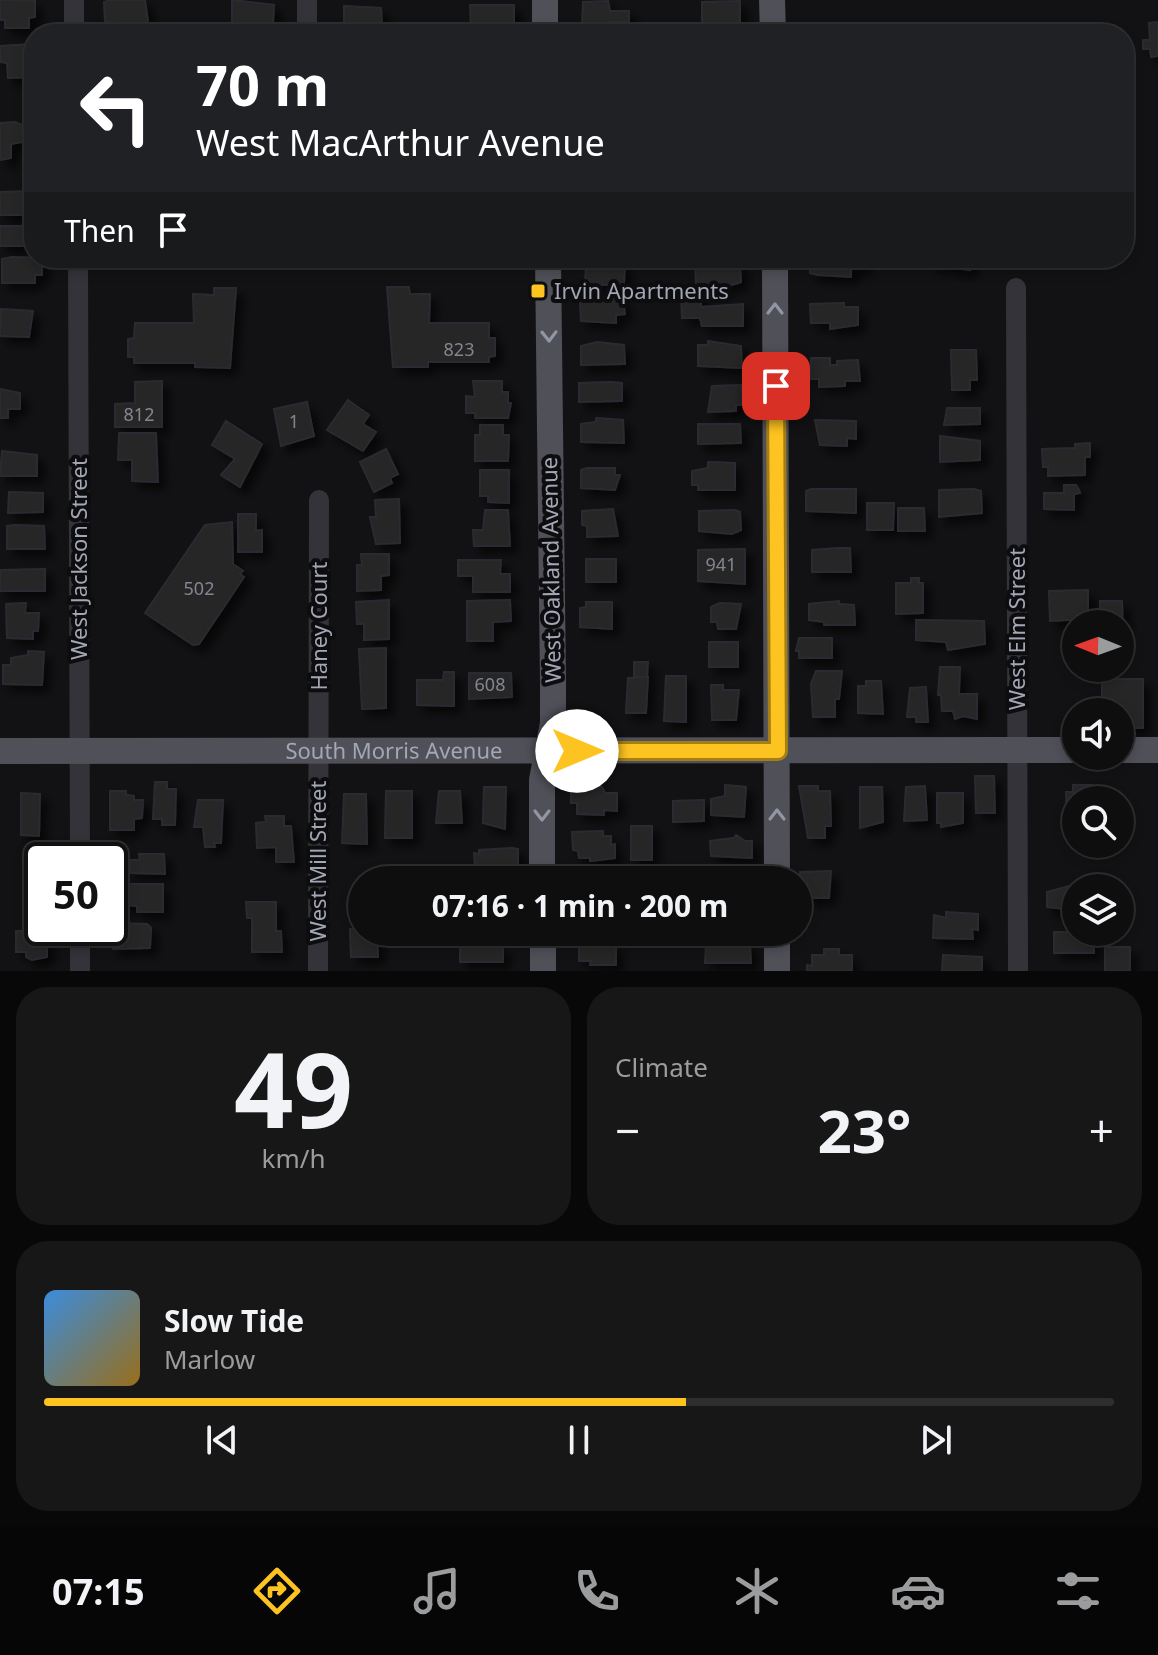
<!DOCTYPE html>
<meta charset="utf-8">
<style>
:root{--surface:#0e0e0f;--page:#171718;--text:#f1f3f6;--muted:#9b9c9e;--line:#2e2e2f;--accent:#fdc321}
body{margin:0;font-family:"Noto Sans",sans-serif;background:var(--page);color:var(--text);height:100vh;display:flex;flex-direction:column;font-size:30px;white-space:nowrap}
*{box-sizing:border-box;margin:0}
p{font-size:26px;color:var(--muted)}
.icon{flex:none;width:44px;height:44px;fill:none;stroke:currentColor;stroke-width:2;stroke-linecap:round;stroke-linejoin:round}
.map{position:relative;height:971px;overflow:hidden}
.drawer{display:flex;flex-direction:column;gap:16px;padding:16px;background:#080808;flex:1}
.drawer>*{flex:none}
.banner{position:absolute;left:24px;top:24px;width:1110px;height:244px;border-radius:32px;box-shadow:0 4px 12px #0003,0 0 0 2px var(--line);background:#202124;color:#fff;overflow:hidden}
.needle{width:52px;rotate:271deg}
.controls{position:absolute;left:1062px;top:610px;display:grid;gap:16px}
.controls a{display:grid;place-items:center;width:72px;height:72px;border-radius:50%;background:var(--surface);box-shadow:0 4px 12px #0003,0 0 0 2px var(--line);font-size:40px}
.speed{position:absolute;left:24px;top:842px;display:flex;gap:16px;font-size:40px;font-weight:700;text-align:center}
.speed>*{display:grid;place-content:center;width:104px;height:104px;border-radius:50%;background:var(--surface);box-shadow:0 4px 12px #0003,0 0 0 2px var(--line);line-height:1}
.speed .limit{border:4px solid #111;border-radius:12px;background:#fff;color:#111}
.pin{position:absolute;display:grid;place-items:center;width:68px;height:68px;color:#fff;margin:-34px;border-radius:16px;box-shadow:0 4px 12px #0006}
.me{position:absolute;width:88px;margin:-44px;rotate:90deg;stroke-linejoin:round;filter:drop-shadow(0 0 6px #0008)}
.turn{display:flex;align-items:center;gap:28px;height:168px;padding:0 40px;font-size:36px}
.turn .icon{width:104px;height:104px;stroke-width:2.5}
.turn b{display:block;font-size:56px;line-height:68px}
.then{display:flex;align-items:center;height:76px;padding:0 40px;background:#0003;gap:16px;font-size:30px}
.big{font-size:60px;font-weight:700;line-height:1.1}
.drawer .widget{flex:1;display:flex;flex-direction:column;justify-content:center;gap:12px;min-width:0;padding:0 28px;border-radius:32px;background:var(--page)}
.drawer .dial{align-items:center;gap:0}
.dial b{font-size:104px;line-height:1}
.song{display:flex;align-items:center;gap:24px}
.cover{width:96px;height:96px;border-radius:12px;background:linear-gradient(135deg,hsl(210 70% 55%),hsl(40 70% 35%))}
.played{height:8px;border-radius:4px;background:linear-gradient(90deg,var(--accent) 60%,var(--line) 60%)}
.keys{display:flex;justify-content:space-around;direction:ltr}
.heat{display:flex;justify-content:space-between;align-items:center;font-size:44px;direction:ltr}
.drawer .tiles{flex:1;display:grid;gap:16px;grid-template-columns:1fr 1fr}
.widget:last-child{grid-column:span 2}
.trip{position:absolute;left:348px;top:866px;width:464px;height:80px;border-radius:40px;background:var(--surface);box-shadow:0 4px 12px #0003,0 0 0 2px var(--line);font-weight:700;line-height:80px;text-align:center}
.menu{display:flex;height:128px;justify-content:space-around;align-items:center;background:#060606;color:var(--muted)}
.menu .icon{width:56px;height:56px}
.menu .current{color:var(--accent)}
.menu b{font-size:36px;color:var(--text)}
.map>svg:first-child{display:block}
.building{fill:#252528;stroke:#2c2c30;stroke-width:2;filter:url(#shadow)}
.lines{fill:none;stroke-linecap:round;stroke-linejoin:round}
.minor{stroke:#333339;stroke-width:20}
.major{stroke:#4f5058;stroke-width:26}
.oneway{stroke:#9296a2}
.route-casing{stroke:#a47f15;stroke-width:20}
.route{stroke:#fdc321;stroke-width:14}
.poi-dot{fill:#fdc321;stroke:#0d0d0f;stroke-width:3}
.labels{text-anchor:middle;stroke-width:8;stroke-linejoin:round;paint-order:stroke}
.number-label{font-size:18px;fill:#838691}
.poi-label{font-size:22px;fill:#a3a7b5;stroke:#0d0d0f;text-anchor:start}
.street-label{font-size:22px;fill:#a3a7b5;stroke:#0d0d0f}
</style>
<div class="map">
<svg width="1158" height="971" viewBox="0 0 1158 971">
<defs>
<filter id="shadow"><feDropShadow dx="7" dy="7" stdDeviation="4" flood-color="#0009"/></filter>
</defs>
<rect width="100%" height="100%" fill="#121214"/>
<path class="building" d="M0,0L35,1V17L29,18V28H5V20H0Z
M111,0H145L148,21L146,24L105,22L104,2Z
M232,0L274,5L273,24L232,23Z
M608,1L610,11H629V22H609V28L582,27L583,2Z
M740,1V26H702V2Z
M470,5H514V27L471,28Z
M344,6L381,8L382,24L344,26Z
M1158,22V56L1151,57L1150,49H1143V40H1150L1149,23Z
M822,29H861V34H818Z
M32,44L33,77L8,78L7,63L0,62V46Z
M15,122L22,125L23,142L11,144V158L0,160V123Z
M31,191V215H0V192Z
M0,226H30L31,246H0Z
M12,257L42,258V275H35V283H2V259Z
M810,258H864L865,267L851,269V277L817,275L810,273Z
M929,258H972L970,270L930,264Z
M598,260L625,263L624,284L585,286L586,264L598,265Z
M725,261L740,265L741,282L726,287L696,284L695,262Z
M387,287H409L410,294H430L429,323H489V338H495V356L489,357V362H428V367H393Z
M214,288H236L230,368L195,367V363H134V357H128V339L134,338L135,323H194L193,294L214,295Z
M701,293V307L743,304V326H702L700,318H682L681,294Z
M602,297L623,299L625,314L616,315V323L581,321L580,299Z
M844,303V307H858V325L830,329V323H811L810,304Z
M1,309L33,311L29,337L0,336Z
M708,341L741,346L742,368L698,366V345H708Z
M597,342L624,345L625,364L581,365V346Z
M951,350H976L977,380H970V390H952Z
M811,358H830V365H837V361L858,360L860,381H845V386L819,387V379H811Z
M162,381V427H115V404L135,403V382Z
M473,381H502V392H508V403H511L508,418H475V413H466V396L475,397Z
M611,382L622,383V401L579,402V383Z
M741,385L742,405H736V411L708,412L712,386Z
M0,389L20,393V409H8V418H0Z
M348,400L369,415L363,424L376,432L363,451L327,430Z
M307,402L314,436L281,446L274,409Z
M947,408H980V424L944,425Z
M596,418L623,420L624,443L581,442V424L596,422Z
M815,420L856,421V439L847,438V446L820,445Z
M226,421L262,444L240,487L221,475L235,459L212,445Z
M698,424H740L741,443L698,444Z
M480,425H503V435H509L508,461H475V435H480Z
M119,433H156L158,482L132,481V460H118Z
M940,436L980,441V460L940,462Z
M1090,443V457H1085V475L1048,476V467H1043L1042,449L1075,448V444Z
M386,449L398,474L390,478L392,483L374,492L360,462Z
M2,451L37,455V476H0Z
M708,462L735,463V490H698V485H692V471L708,468Z
M587,468H615V475H620L615,490L581,488V470Z
M480,470H509V503L488,502V496H480Z
M1064,485H1076L1079,490L1080,493L1074,494V510L1044,509V493H1064Z
M811,489H856V513L806,511V491Z
M974,489L981,491L982,513L939,517V490Z
M9,492L43,493V512L8,513Z
M399,499L400,543L376,544L370,517H376L375,500Z
M867,503H894L893,530H867Z
M898,508H924L925,531H898Z
M613,509L618,536L587,537V526L582,525V511Z
M485,510H508L510,546H474L473,530H483Z
M735,510L740,512L741,530L732,534L699,531V511Z
M238,514H256V531L262,530V552H238Z
M232,522L233,564L243,571L240,574L244,577L199,644L193,645L145,613L205,525Z
M15,525L44,526L45,549H7V526Z
M838,548H850L851,572H812V550Z
M745,549V584L698,581V550Z
M361,554H389V575L381,576V590L357,591V565H362Z
M586,559H616V582H586Z
M458,560H501L500,574H510V592H473V576H458Z
M45,569V591H0V570Z
M911,578H919V583H923V613L896,614V583H911Z
M1088,590V619L1050,621L1049,591Z
M389,600V639L364,640V624H357L356,602Z
M510,600L511,621L493,622V641H467V601Z
M839,601V604L854,605L855,625H824V622L809,620V604Z
M1100,601H1122L1123,629L1120,624H1100Z
M586,602H612V629L580,627V608L586,607Z
M26,603L25,613H39L38,631H33V639L7,638L6,604Z
M720,603L741,604L736,629H718L717,622H711V607Z
M916,620L984,621L985,644L948,650L946,642L916,640Z
M799,638H832V658H799V651H796Z
M709,642H738V667H709Z
M386,648V708L362,709L359,649Z
M28,651L44,652L42,685L3,684V665H11V658L28,655Z
M634,662H648L647,677H634Z
M940,667H960L959,694H977V719L963,716L955,719L953,711H942L941,695H938Z
M816,671H842L839,699H835V717H813L811,684Z
M444,672H454V706L417,705V680H443Z
M469,673H511L512,697L469,699Z
M666,676H686V722L664,721Z
M648,677L646,713H626L628,678Z
M1102,679H1143V728H1120V712H1102Z
M866,681H881L883,714L858,713V686H866Z
M711,685H723V690H739L736,720H712Z
M926,687L928,722H916V717H907L910,688Z
M975,776H994L995,813H976Z
M155,782H167V789H176L175,825H162V819H153Z
M571,785L602,787L605,793H617V811L604,810V815L577,814V803H571Z
M725,785L746,787L744,817L711,815V799L725,796Z
M1073,785H1092V800H1076V829H1067L1066,792H1073Z
M799,786H818V791H830L831,826H825V838H808Z
M925,786L927,820L904,821L906,787Z
M484,787H506L505,829L483,823Z
M860,787H882L883,822L860,828Z
M110,791H126V795L134,796V800H143L142,818L134,819V830H110Z
M386,791H412V838H385Z
M439,791H460L462,823H436Z
M21,793L40,794L39,836L21,835Z
M937,793H963V823L941,827V823H937Z
M344,794H366L367,844L342,843Z
M198,800H223L221,843H214L215,847H205L203,827H194Z
M704,800V821L673,822V801Z
M265,816H284V826H291L294,862H276V847L257,848L256,823L266,822Z
M631,826H652V860H631Z
M603,831V836H611V845L615,844V858L590,861V858H579L578,851L573,850L572,832Z
M736,835L745,841H752V858L711,856L710,841L734,838Z
M512,848L518,849V865L475,867L474,853L479,854V850Z
M139,854H164L165,874L130,873V860H140Z
M831,871L829,898H806V888L800,889V872Z
M24,872L42,874V893H28Z
M115,884H163V912H137V906L114,904Z
M1069,886H1076V910L1047,907V892Z
M246,902H276V931H281L282,952H252V918H247Z
M946,912L978,914V930L972,929L973,939L933,938L934,915L946,918Z
M28,922H42V928H47V957L32,960L26,957V952H16V931H28Z
M114,923L147,924L151,928L150,948L113,949Z
M350,929L377,932L378,957H351Z
M460,932H489V946H503V962H460Z
M1054,932H1094V953H1054Z
M591,936H603V945H616V965H590L591,961H579V942H591Z
M720,940L750,945L751,963H705L706,944H720Z
M1105,947H1130V971H1105Z
M824,949H839V955H852V971H807V965L812,966V955H824Z
M943,955L982,957V971H942Z"/>
<g class="lines">
<path class="minor" d="M74,0V34
M307,0V34
M78,258L80,860
M310,258V259
M1016,288L1018,971
M80,928V971
M318,971L319,500"/>
<g class="major">
<path d="M545,0V34"/>
<path d="M772,0L773,34"/>
<path d="M775,258L777,880"/>
<path d="M1120,750H1158"/>
<path id="s1" d="M0,751L1076,750"/>
<path d="M542,880V780L553,723V683L548,258"/>
<path d="M543,932V971"/>
<path d="M777,971V932"/>
</g>
</g>
<defs><path id="oneway-chevron" d="M-2-3.5L2.5 0L-2 3.5" fill="none" stroke-width="1.6" stroke-linecap="round" stroke-linejoin="round" transform="scale(2)"/></defs>
<g class="oneway">
<use href="#oneway-chevron" transform="translate(775 309) rotate(-90)"/>
<use href="#oneway-chevron" transform="translate(549 336) rotate(89)"/>
<use href="#oneway-chevron" transform="translate(542 815) rotate(90)"/>
<use href="#oneway-chevron" transform="translate(777 815) rotate(-90)"/>
</g>
<g class="lines">
<g class="route-casing">
<path id="route" d="M577,751H778L776,386"/>
</g>
<use href="#route" class="route"/>
</g>
<rect class="poi-dot" x="530" y="283" width="16" height="16" rx="4"/>
<g class="labels">
<g class="number-label">
<text x="459" y="356">823</text>
<text x="139" y="421">812</text>
<text x="294" y="428">1</text>
<text x="721" y="571">941</text>
<text x="199" y="595">502</text>
<text x="490" y="691">608</text>
</g>
<g class="poi-label">
<text x="554" y="299">Irvin Apartments</text>
</g>
<g class="street-label">
<text transform="translate(79 559) rotate(-90)" y="8">West Jackson Street</text>
<text transform="translate(551 570) rotate(-91)" y="8">West Oakland Avenue</text>
<text transform="translate(319 626) rotate(-90)" y="8">Haney Court</text>
<text transform="translate(1017 629) rotate(-90)" y="8">West Elm Street</text>
<text dy="8" stroke="none"><textPath href="#s1" startOffset="394">South Morris Avenue</textPath></text>
<text transform="translate(318 861) rotate(-90)" y="8">West Mill Street</text>
</g>
</g>
</svg>
<div class="controls">
<a><svg class="needle" viewBox="-14 -14 28 28"><path d="M0-13l5 13h-10z" fill="#e53935"/><path d="M0 13l5-13h-10z" fill="#9b9c9e"/></svg></a>
<a><svg class="icon" aria-label="sound" viewBox="0 0 24 24"><path d="M4 9h4l5-4v14l-5-4H4zM17 9q2 3 0 6"/></svg></a>
<a><svg class="icon" aria-label="search" viewBox="0 0 24 24"><circle cx="10" cy="10" r="6"/><path d="M15 15l6 6"/></svg></a>
<a><svg class="icon" aria-label="layers" viewBox="0 0 24 24"><path d="M12 4l9 5-9 5-9-5zM3 14l9 5 9-5"/></svg></a>
</div>
<div class="speed"><div class="limit">50</div></div>
<div class="pin" style="left:776px;top:386px;background:#d93025"><svg class="icon" aria-label="arrive" viewBox="0 0 24 24"><path d="M6 21V4h12l-3 4 3 4H6"/></svg></div>
<svg class="me" style="left:577px;top:751px" viewBox="-20 -20 40 40"><circle r="19" fill="#fff"/><path d="M0-13L10 11 0 6-10 11z" fill="#fdc321"/></svg>
<div class="trip">07:16 · 1 min · 200 m</div>
<div class="banner">
<div class="turn"><svg class="icon" aria-label="left" viewBox="0 0 24 24"><path d="M17 20v-9H6M10 6l-5 5 5 5"/></svg><div><b>70 m</b>West MacArthur Avenue</div></div>
<div class="then">Then<svg class="icon" aria-label="arrive" viewBox="0 0 24 24"><path d="M6 21V4h12l-3 4 3 4H6"/></svg></div>
</div>
</div>
<section class="drawer">
<div class="tiles">
<div class="widget dial"><b>49</b><p>km/h</p></div>
<div class="widget"><p>Climate</p>
<div class="heat"><a>−</a><b class="big">23°</b><a>+</a></div>
</div>
<div class="widget">
<div class="song"><i class="cover"></i><div><b>Slow Tide</b><p>Marlow</p></div></div>
<div class="played"></div>
<div class="keys"><svg class="icon" aria-label="previous" viewBox="0 0 24 24"><path d="M18 5L8 12l10 7zM5 5v14"/></svg><svg class="icon" aria-label="pause" viewBox="0 0 24 24"><path d="M8 5v14M16 5v14"/></svg><svg class="icon" aria-label="next" viewBox="0 0 24 24"><path d="M6 5l10 7-10 7zM19 5v14"/></svg></div>
</div>
</div>
</section>
<nav class="menu">
<b>07:15</b>
<svg class="icon current" aria-label="directions" viewBox="0 0 24 24"><path d="M12 3l9 9-9 9-9-9zM9 14v-3h6M13 9l2 2-2 2"/></svg>
<svg class="icon" aria-label="music" viewBox="0 0 24 24"><path d="M9 18V5l10-2v13"/><circle cx="6" cy="18" r="3"/><circle cx="16" cy="16" r="3"/></svg>
<svg class="icon" aria-label="phone" viewBox="0 0 24 24"><path d="M5 4h4l2 5-3 2q2 4 5 5l2-3 5 2v4C11 20 4 13 5 4z"/></svg>
<svg class="icon" aria-label="climate" viewBox="0 0 24 24"><path d="M12 3v18M4 7l16 10M4 17L20 7"/></svg>
<svg class="icon" aria-label="car" viewBox="0 0 24 24"><path d="M5 17H2v-5l4-1 3-4h7l3 4 3 1v5h-3M9 17h6M6 11h13"/><circle cx="7" cy="17" r="2"/><circle cx="17" cy="17" r="2"/></svg>
<svg class="icon" aria-label="filters" viewBox="0 0 24 24"><path d="M4 7h16M4 17h16"/><circle cx="9" cy="7" r="2"/><circle cx="15" cy="17" r="2"/></svg>
</nav>
